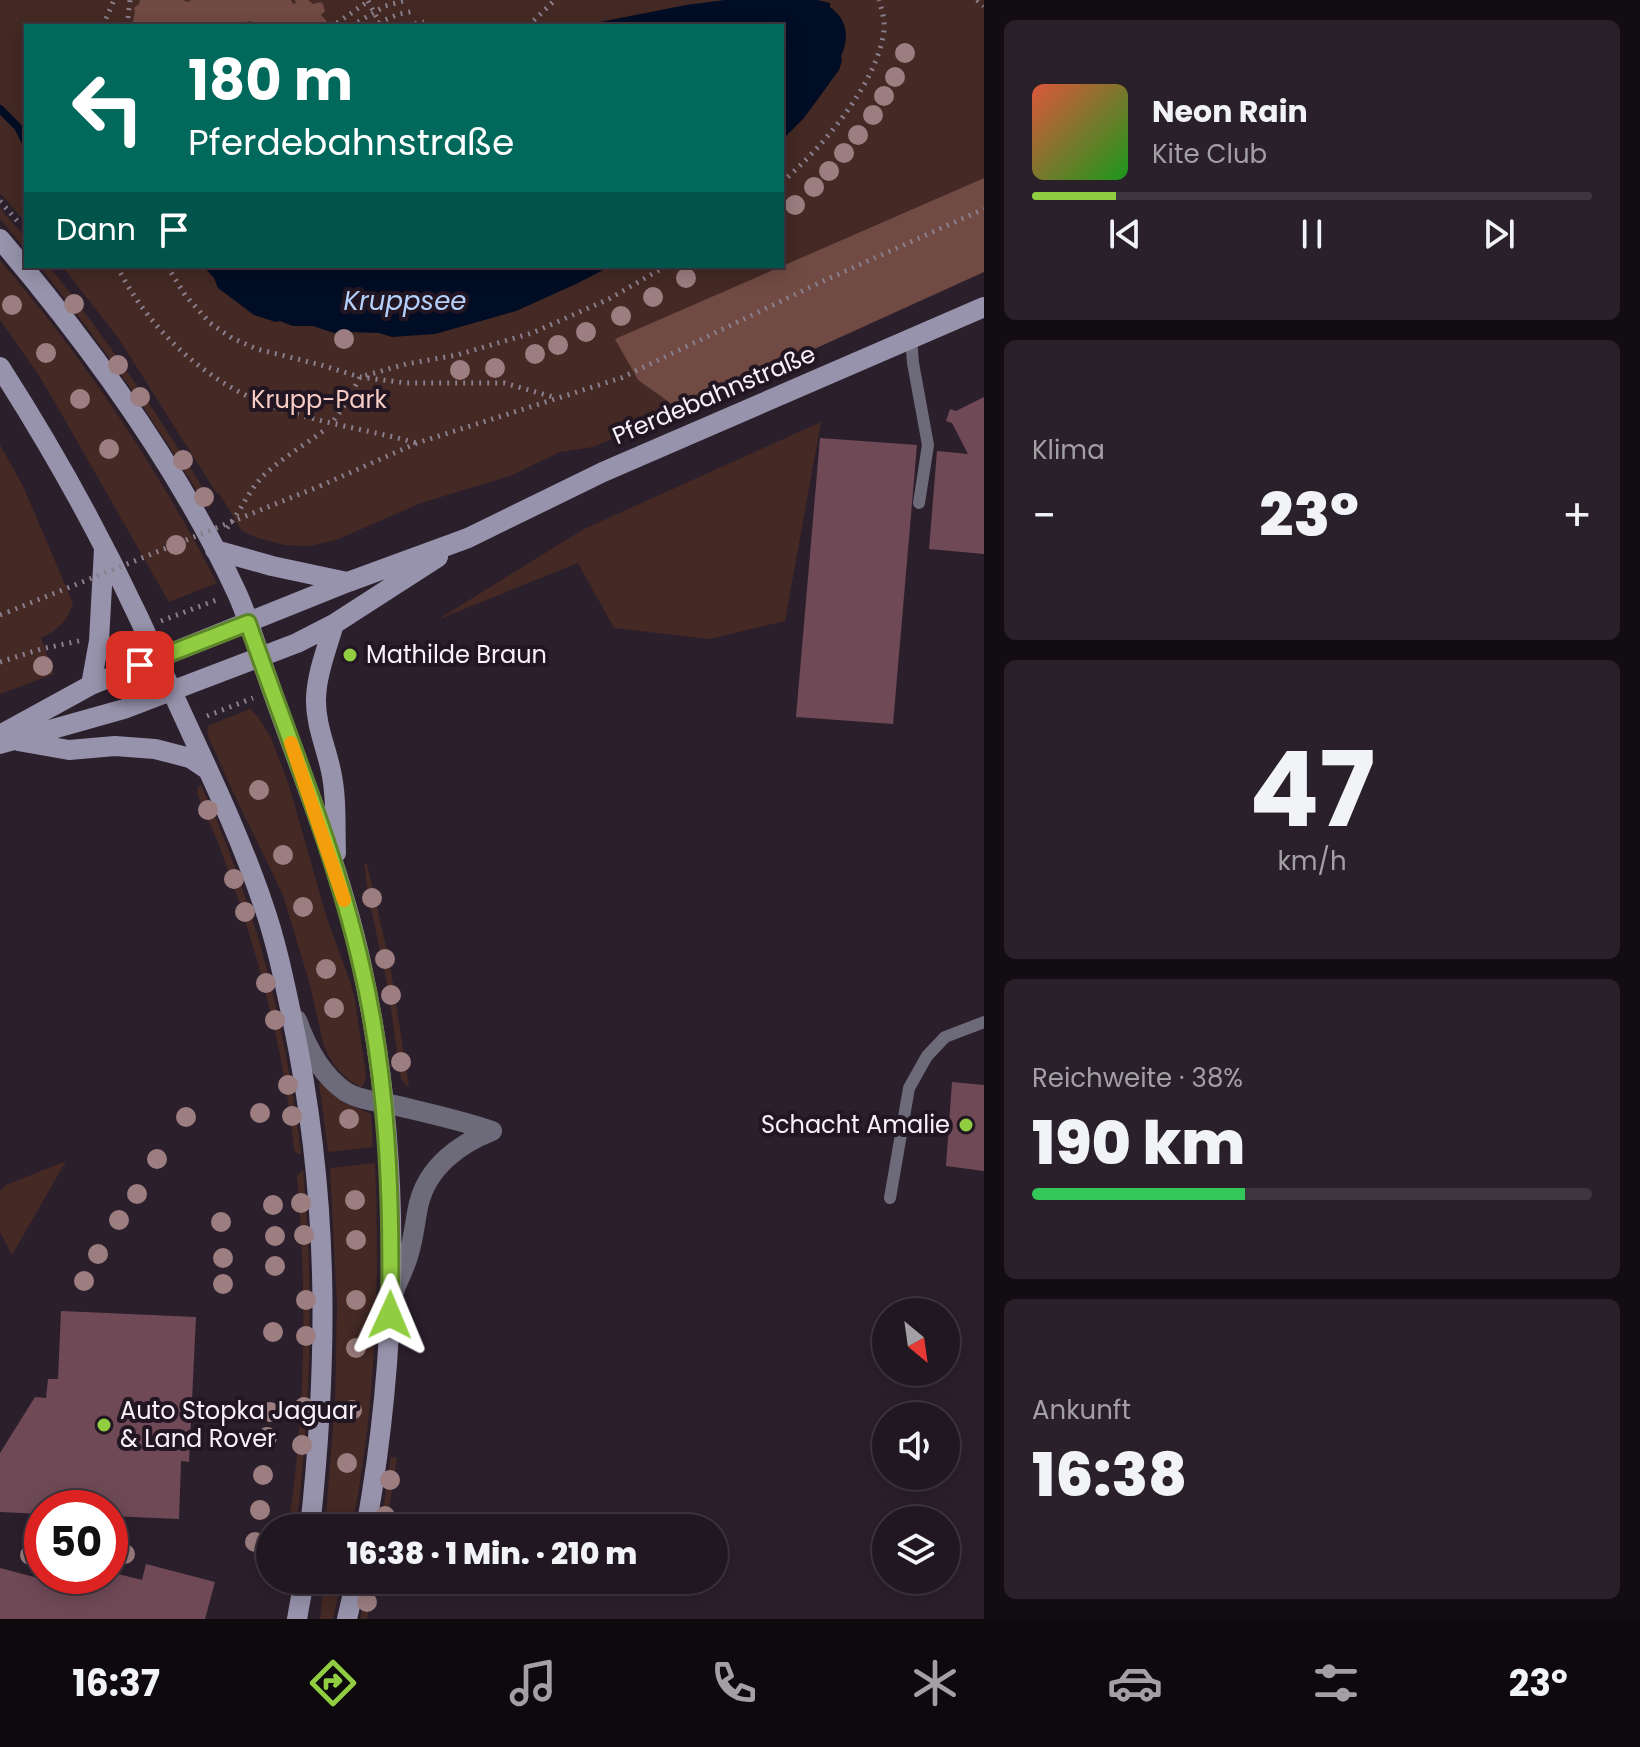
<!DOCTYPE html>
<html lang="de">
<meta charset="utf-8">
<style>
:root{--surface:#211721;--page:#29202a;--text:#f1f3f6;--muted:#a29fa5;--line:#3e363f;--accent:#90cd41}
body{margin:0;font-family:Poppins,sans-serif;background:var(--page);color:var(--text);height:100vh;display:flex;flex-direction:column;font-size:30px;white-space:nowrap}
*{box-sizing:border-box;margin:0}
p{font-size:26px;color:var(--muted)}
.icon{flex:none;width:44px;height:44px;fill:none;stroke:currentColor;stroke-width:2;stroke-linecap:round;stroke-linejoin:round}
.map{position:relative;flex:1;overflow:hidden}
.panel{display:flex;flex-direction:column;gap:20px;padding:20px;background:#120d12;width:656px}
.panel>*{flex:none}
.hud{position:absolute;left:24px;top:24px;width:760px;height:244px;border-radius:0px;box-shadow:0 4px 20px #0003,0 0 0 2px var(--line);background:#00695c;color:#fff;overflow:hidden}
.needle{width:52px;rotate:151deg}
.tools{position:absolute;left:872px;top:1298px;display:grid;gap:16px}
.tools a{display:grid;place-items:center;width:88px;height:88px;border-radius:50%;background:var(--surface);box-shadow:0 4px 20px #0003,0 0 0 2px var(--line);font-size:40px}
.speed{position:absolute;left:24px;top:1490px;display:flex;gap:16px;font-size:40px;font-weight:700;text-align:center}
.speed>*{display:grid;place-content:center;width:104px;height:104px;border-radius:50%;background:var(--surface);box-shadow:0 4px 20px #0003,0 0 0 2px var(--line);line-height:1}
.speed .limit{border:12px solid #d22;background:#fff;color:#111}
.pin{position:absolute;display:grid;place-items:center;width:68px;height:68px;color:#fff;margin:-34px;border-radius:16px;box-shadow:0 4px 12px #0006}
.me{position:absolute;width:88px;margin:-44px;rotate:1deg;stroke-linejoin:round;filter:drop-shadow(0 0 6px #0008)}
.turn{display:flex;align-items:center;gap:28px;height:168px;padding:0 32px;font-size:36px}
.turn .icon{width:104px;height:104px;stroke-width:2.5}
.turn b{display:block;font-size:56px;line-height:68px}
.then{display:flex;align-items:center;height:76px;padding:0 32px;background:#0003;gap:16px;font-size:30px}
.big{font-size:60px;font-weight:800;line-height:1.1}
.panel .widget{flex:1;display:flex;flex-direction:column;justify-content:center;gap:12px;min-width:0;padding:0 28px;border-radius:12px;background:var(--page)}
.panel .dial{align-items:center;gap:0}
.dial b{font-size:104px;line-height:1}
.song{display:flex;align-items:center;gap:24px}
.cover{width:96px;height:96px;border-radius:12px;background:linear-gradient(135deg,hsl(10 70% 55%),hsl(120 70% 35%))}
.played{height:8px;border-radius:4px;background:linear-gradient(90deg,var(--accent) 15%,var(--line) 15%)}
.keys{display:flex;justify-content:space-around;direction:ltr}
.heat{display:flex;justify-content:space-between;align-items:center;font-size:44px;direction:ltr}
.charge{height:12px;border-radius:6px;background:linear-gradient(90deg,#34c759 38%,var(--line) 0)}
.trip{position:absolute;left:256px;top:1514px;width:472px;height:80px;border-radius:40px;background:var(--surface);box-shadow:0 4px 20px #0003,0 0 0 2px var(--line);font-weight:800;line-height:80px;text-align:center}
.tab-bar{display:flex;height:128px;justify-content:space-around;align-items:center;background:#0d090d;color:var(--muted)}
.tab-bar .icon{width:56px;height:56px}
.tab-bar .current{color:var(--accent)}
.tab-bar b{font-size:36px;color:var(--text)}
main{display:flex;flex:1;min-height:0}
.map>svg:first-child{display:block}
.green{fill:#442924}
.forest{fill:#704a43}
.water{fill:#010d24}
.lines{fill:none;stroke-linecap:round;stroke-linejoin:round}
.stream{stroke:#010d24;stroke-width:8}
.building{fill:#6f4a56}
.path{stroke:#8a7f8b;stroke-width:5;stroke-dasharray:2 6;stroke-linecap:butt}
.lane{stroke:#6d6b7a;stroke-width:12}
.street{stroke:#6d6b7a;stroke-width:20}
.secondary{stroke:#9793ac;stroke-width:20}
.path-bridge{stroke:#8a7f8b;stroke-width:5;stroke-dasharray:2 6;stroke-linecap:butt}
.tree{fill:#9c7e80}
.route-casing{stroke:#5e852a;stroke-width:20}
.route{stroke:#90cd41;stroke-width:14}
.slow{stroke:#f59e0b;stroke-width:14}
.poi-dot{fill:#90cd41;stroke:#221623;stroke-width:3}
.labels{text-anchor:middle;stroke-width:8;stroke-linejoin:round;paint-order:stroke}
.street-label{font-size:24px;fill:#f9f1fa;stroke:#221623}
.park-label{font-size:24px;fill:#f7ccc4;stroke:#221623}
.poi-label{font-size:24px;fill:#f9f1fa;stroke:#221623;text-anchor:start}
.water-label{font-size:26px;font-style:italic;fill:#b5d1fb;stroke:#221623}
</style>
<main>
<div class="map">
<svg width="984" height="1619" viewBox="0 0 984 1619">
<rect width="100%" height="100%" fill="#2c1f2c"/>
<path class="green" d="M0,0H984V178L616,339L638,380L680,410L593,447L560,452L510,476L421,503L336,540L310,546L284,545L255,537L241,530L219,493L217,494L119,339L62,266H782V26H26V223L0,193Z
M0,208L26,238V250L0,219Z
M0,260C85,359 157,467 217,583L169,602L57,406L38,374L0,320Z
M39,266H49C108,341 162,419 211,502L209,508L207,507C156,423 101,342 39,266Z
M821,422L785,621L709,639L614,628L578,563L437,620L584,529Z
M0,445L23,486L73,603C67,621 58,630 41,638L54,674L0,694Z
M250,709L258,717L271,738L288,782L327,919L351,984L355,1000L366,1074L365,1082L362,1087C342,1079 331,1063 323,1043L310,985L283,895L233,792L208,736L207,726Z
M201,785C255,900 286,1027 301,1154H298L294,1150C284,1050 258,951 223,856C216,835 205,815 197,793L198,787Z
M364,864H367L390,964L409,1088L401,1079L388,989L368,893Z
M319,1083H321L343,1102L371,1114L373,1147L328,1152Z
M66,1161L12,1255L0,1232V1191L6,1185Z
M375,1163C378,1235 378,1306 372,1377C369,1428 361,1478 352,1528H325L335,1403L337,1304L330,1168Z
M303,1170C314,1290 311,1409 296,1528H288C306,1411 307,1293 297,1176Z
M391,1457L397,1458L386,1528H380Z
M324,1580H342L333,1619H320Z
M369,1580H376L367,1619H360Z"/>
<path class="forest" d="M140,0H183L188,2L191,0H291L293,4L296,3L295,0H308L313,4L320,2L323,4L325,11L321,15L326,20L329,26H303L299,22L298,26H259L250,21L231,26L219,23L218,26H132L135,12L134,8L139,4Z
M984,178V272L680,410L638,380L615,339Z"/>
<path class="water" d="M725,0H817L830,3V7C847,19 850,37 841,56L842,61L839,70L804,118L782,140V26H580L686,5Z
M203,266H611L576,284L516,311L435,334L392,337L379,333L348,332L334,333L313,326H293L280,321L276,322L254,315L218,288L214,278Z"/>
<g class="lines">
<path class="stream" d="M0,109L18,127L26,143"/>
</g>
<path class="building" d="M984,397V554L929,549L937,451L968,454L952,423L946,421L950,409L956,411Z
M820,438L917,445L893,724L796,717Z
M952,1082L984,1085V1171L946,1166Z
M61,1311L196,1317L189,1462L181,1461L179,1519L110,1516V1508H42V1514L0,1512V1453L35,1397L46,1398L48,1379H58Z
M146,1564L215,1582L205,1619H0V1568L61,1584L64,1576H110V1572L142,1580Z"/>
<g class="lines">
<path class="path" d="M977,0L984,6
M368,1L381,26
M337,23L370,0
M103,26L114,0
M127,26L130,0
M351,26L385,6L407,0
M371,26L399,14L415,11
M399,26L424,22
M528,26L555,0
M782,182C821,149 878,83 884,30C885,20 882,10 879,0
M0,201L20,224
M117,266C148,329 207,384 274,407C320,423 369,430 417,443
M167,266L185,295L210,323L232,338L257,349L321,365L360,377L406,383H504L557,398
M334,420L348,400L360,377L406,364L457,355L532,333L609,299L666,266
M320,486L417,443L621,378L821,282L984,209
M227,528C241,511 248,491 264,475C282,458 306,444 326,429
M0,615L8,612
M161,621L219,599
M0,662L41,649L79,641
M207,716L253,698"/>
<path class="lane" d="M911,339L913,363L928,445L919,503
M890,1198L909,1088L927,1056L945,1037L984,1022"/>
<path class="street" d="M297,1020C307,1048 321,1075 346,1092C361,1101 378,1101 394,1105C427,1113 460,1120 492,1131
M391,1300C396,1283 405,1269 409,1253C414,1237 415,1220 419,1203C428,1167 459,1144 492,1131"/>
<path class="secondary" d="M0,239C90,345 177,464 236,591C245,610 251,630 258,650C267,678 278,707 288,735C316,811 345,888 362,967C402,1150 399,1344 366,1528
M0,367C50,445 96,527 135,610C148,636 158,663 171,689C203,760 238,830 263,904C276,941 284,980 292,1018C329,1192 329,1353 310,1528
M215,550L272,566L347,582
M334,624C327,648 317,673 316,698C315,723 326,747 331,771C337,798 335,826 336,853
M91,685L99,641L104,549
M0,735L91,685L348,582L468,538L603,472L984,307
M18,741L69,750L115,746L155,749L190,758L208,770
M0,744L124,709L297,643L334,624L438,557
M297,1619L304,1580
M347,1619L356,1580"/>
<path class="path-bridge" d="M8,612L320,486"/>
</g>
<g class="tree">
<circle cx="905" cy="53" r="10"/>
<circle cx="895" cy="77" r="10"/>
<circle cx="884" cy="96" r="10"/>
<circle cx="873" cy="115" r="10"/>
<circle cx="858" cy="135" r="10"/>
<circle cx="844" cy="153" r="10"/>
<circle cx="829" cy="171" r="10"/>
<circle cx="814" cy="187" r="10"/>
<circle cx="795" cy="205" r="10"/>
<circle cx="686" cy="278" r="10"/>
<circle cx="653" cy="297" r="10"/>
<circle cx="74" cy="304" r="10"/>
<circle cx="12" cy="305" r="10"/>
<circle cx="621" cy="316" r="10"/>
<circle cx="586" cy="332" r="10"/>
<circle cx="344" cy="339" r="10"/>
<circle cx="558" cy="345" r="10"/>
<circle cx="46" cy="353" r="10"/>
<circle cx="535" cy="354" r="10"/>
<circle cx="118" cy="365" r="10"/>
<circle cx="495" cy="368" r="10"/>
<circle cx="460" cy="370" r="10"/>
<circle cx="140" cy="397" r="10"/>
<circle cx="80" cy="399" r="10"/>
<circle cx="109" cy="449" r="10"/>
<circle cx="183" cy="460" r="10"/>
<circle cx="204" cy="497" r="10"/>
<circle cx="176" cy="545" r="10"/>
<circle cx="43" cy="666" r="10"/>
<circle cx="259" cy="790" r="10"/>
<circle cx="208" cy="810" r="10"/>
<circle cx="283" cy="855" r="10"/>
<circle cx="234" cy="879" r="10"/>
<circle cx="372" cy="898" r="10"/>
<circle cx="303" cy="907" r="10"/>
<circle cx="245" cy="912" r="10"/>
<circle cx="385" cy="959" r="10"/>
<circle cx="326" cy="969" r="10"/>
<circle cx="266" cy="983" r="10"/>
<circle cx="391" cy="995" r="10"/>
<circle cx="334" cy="1008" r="10"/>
<circle cx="275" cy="1020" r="10"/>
<circle cx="401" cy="1062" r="10"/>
<circle cx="288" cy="1085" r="10"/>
<circle cx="260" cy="1113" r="10"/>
<circle cx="292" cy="1116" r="10"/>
<circle cx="186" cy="1117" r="10"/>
<circle cx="349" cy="1119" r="10"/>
<circle cx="157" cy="1159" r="10"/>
<circle cx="137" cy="1194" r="10"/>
<circle cx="355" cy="1200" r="10"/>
<circle cx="301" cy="1203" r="10"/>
<circle cx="273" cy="1205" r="10"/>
<circle cx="119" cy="1220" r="10"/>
<circle cx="221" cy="1222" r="10"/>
<circle cx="304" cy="1235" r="10"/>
<circle cx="275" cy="1236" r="10"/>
<circle cx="356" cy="1240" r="10"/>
<circle cx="98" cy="1254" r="10"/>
<circle cx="223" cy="1258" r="10"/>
<circle cx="275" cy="1266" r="10"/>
<circle cx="84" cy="1281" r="10"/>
<circle cx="223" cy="1284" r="10"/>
<circle cx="306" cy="1300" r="10"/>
<circle cx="356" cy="1300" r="10"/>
<circle cx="273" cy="1332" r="10"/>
<circle cx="306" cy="1336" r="10"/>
<circle cx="356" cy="1348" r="10"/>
<circle cx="304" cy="1407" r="10"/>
<circle cx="352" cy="1410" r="10"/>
<circle cx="270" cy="1412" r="10"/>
<circle cx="267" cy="1437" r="10"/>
<circle cx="302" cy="1445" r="10"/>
<circle cx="347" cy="1463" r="10"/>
<circle cx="263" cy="1475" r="10"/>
<circle cx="390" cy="1480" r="10"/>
<circle cx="260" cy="1510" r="10"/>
<circle cx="385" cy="1516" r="10"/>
<circle cx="255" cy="1542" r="10"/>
<circle cx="125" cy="1554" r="10"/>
<circle cx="30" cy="1555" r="10"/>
<circle cx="367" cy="1602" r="10"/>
</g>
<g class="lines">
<g class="route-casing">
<path id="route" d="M140,665L248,623C287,736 334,847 361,964C388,1078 392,1198 390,1315"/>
</g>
<use href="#route" class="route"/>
<path class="slow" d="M291,743L344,900"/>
</g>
<g class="poi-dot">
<circle cx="350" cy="655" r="8"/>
<circle cx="966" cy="1125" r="8"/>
<circle cx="104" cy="1425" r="8"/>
</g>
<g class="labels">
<g class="street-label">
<text transform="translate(714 395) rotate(-23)" y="8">Pferdebahnstraße</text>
</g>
<g class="park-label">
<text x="319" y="408">Krupp-Park</text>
</g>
<g class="poi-label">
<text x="366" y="663">Mathilde Braun</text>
<text x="950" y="1133" text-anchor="end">Schacht Amalie</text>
<text x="120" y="1419">Auto Stopka Jaguar<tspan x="120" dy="28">&amp; Land Rover</tspan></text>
</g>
<g class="water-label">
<text x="405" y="310">Kruppsee</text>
</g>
</g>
</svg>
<div class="tools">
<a><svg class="needle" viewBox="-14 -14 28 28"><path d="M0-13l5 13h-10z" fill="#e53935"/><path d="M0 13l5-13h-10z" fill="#a29fa5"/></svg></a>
<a><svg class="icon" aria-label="sound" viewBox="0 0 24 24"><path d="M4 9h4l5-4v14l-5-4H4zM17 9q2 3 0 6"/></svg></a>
<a><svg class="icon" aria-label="layers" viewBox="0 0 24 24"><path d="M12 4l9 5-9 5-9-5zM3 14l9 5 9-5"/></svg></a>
</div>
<div class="speed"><div class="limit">50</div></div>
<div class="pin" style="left:140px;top:665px;background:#d93025"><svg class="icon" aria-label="arrive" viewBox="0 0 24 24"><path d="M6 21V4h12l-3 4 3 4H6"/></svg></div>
<svg class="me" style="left:390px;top:1315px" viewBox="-20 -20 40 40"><path d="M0-17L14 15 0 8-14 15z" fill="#90cd41" stroke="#fff" stroke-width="4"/></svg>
<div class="trip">16:38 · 1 Min. · 210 m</div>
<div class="hud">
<div class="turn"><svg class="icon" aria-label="left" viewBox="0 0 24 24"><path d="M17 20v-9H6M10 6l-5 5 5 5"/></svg><div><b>180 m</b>Pferdebahnstraße</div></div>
<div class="then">Dann<svg class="icon" aria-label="arrive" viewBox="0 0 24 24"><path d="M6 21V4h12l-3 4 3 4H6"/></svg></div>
</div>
</div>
<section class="panel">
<div class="widget">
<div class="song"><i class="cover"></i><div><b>Neon Rain</b><p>Kite Club</p></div></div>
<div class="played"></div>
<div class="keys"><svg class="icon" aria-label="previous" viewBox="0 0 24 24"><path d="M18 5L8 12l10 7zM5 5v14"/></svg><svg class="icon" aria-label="pause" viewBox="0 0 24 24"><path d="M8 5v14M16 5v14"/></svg><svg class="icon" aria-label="next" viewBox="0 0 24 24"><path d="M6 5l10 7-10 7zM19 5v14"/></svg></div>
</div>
<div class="widget"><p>Klima</p>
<div class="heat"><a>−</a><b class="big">23°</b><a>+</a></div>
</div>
<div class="widget dial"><b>47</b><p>km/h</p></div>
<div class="widget"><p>Reichweite · 38%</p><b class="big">190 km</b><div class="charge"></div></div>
<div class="widget"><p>Ankunft</p><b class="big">16:38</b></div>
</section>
</main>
<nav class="tab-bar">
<b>16:37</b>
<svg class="icon current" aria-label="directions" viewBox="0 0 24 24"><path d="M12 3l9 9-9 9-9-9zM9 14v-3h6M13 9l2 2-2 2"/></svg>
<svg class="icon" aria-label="music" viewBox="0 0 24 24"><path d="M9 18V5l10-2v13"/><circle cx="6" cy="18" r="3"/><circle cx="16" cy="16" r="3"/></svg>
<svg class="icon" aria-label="phone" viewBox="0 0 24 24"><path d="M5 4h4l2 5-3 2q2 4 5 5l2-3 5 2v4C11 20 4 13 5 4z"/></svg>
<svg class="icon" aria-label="climate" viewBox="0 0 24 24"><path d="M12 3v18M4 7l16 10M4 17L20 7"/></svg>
<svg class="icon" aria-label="car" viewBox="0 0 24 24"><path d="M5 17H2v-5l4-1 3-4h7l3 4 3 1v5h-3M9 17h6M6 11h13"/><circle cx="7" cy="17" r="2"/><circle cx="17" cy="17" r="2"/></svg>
<svg class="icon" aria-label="filters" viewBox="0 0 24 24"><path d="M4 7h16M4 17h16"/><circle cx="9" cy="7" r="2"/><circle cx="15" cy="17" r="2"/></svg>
<b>23°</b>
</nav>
